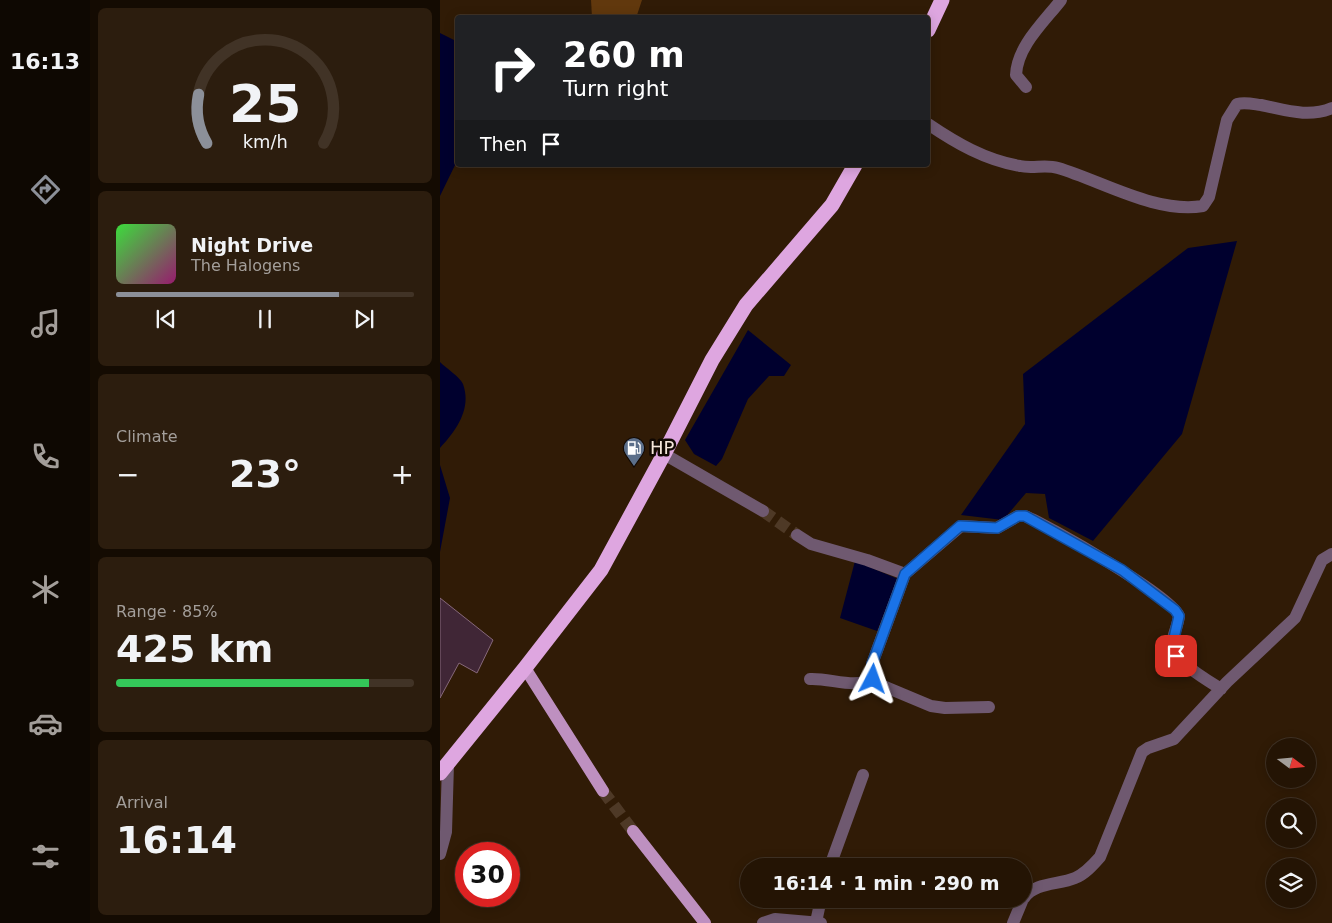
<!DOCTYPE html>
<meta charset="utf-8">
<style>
:root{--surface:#241404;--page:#2c1d0e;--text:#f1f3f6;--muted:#a39e9a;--line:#413326;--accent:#8c9099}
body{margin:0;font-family:"DejaVu Sans",sans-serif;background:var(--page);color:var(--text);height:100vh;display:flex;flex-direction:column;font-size:19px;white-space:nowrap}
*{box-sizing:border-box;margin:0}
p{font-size:16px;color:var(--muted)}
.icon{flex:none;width:28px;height:28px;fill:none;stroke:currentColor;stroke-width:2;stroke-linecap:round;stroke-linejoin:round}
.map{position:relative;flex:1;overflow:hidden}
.drawer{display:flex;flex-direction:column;gap:8px;padding:8px;background:#140b02;width:350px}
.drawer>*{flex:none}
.guide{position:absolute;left:15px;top:15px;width:475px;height:152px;border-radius:5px;box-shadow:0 2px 12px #0003,0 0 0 1px var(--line);background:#202124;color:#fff;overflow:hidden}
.needle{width:32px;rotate:106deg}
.tools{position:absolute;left:826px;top:738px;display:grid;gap:10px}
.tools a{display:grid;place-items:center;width:50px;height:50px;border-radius:50%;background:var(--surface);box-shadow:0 2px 12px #0003,0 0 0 1px var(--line);font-size:25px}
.speed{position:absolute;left:15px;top:842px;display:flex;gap:10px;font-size:25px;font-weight:700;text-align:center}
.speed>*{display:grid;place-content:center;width:65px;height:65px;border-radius:50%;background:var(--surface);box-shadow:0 2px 12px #0003,0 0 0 1px var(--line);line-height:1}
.speed .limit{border:8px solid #d22;background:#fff;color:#111}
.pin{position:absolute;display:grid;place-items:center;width:42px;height:42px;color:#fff;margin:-21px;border-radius:10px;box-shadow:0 2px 8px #0006}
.me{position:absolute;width:55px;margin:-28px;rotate:4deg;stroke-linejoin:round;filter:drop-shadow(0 0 4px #0008)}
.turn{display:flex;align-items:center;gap:18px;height:105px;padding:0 25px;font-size:22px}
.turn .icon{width:65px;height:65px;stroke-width:2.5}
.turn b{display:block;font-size:35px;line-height:42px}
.then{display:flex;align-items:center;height:48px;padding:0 25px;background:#0003;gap:10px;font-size:19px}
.big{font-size:38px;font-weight:600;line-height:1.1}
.drawer .card{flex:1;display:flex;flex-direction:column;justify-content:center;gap:8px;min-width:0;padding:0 18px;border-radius:8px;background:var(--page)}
.drawer .dial{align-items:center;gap:0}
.dial svg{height:130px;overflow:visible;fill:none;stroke:var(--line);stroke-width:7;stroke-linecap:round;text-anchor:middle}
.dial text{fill:var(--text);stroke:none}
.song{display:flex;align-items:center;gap:15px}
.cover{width:60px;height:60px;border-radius:8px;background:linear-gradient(135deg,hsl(120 70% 55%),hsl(320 70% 35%))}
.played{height:5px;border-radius:2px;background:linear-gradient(90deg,var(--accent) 75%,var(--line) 75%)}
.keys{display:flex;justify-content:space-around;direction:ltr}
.heat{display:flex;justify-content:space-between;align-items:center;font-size:28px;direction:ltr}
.charge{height:8px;border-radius:4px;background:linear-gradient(90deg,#34c759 85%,var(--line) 0)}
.trip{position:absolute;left:300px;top:858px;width:292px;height:50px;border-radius:25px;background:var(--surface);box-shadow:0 2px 12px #0003,0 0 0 1px var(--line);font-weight:600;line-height:50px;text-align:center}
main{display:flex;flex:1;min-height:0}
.tabs{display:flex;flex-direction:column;width:90px;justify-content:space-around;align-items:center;background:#0e0802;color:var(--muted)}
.tabs .icon{width:35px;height:35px}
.tabs .current{color:var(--accent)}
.tabs b{font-size:22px;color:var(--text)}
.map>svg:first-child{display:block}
.green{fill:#61380d}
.water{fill:#00002e}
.building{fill:#402636;stroke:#86687a}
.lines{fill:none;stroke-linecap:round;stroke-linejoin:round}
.minor-tunnel{stroke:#4e3926;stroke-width:12;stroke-dasharray:12 6;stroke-linecap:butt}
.major-tunnel{stroke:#4e3926;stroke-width:12;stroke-dasharray:12 6;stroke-linecap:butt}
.minor{stroke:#6f5970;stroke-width:12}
.major{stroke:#be90c0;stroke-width:12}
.highway{stroke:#dea6e0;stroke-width:15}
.route-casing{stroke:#114b97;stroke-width:12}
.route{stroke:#1a73e8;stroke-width:9}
.labels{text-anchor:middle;stroke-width:5;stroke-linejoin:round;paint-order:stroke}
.poi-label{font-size:18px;fill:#f5e6da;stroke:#110802;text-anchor:start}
</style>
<main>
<nav class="tabs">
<b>16:13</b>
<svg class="icon current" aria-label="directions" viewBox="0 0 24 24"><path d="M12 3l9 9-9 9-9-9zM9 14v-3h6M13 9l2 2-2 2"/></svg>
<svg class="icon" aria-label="music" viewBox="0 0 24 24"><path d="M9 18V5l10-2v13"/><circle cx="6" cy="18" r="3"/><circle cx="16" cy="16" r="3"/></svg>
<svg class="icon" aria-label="phone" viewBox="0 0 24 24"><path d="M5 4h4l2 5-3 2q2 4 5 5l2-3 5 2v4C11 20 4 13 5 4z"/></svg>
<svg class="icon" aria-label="climate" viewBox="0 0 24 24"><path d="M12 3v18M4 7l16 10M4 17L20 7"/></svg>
<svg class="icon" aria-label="car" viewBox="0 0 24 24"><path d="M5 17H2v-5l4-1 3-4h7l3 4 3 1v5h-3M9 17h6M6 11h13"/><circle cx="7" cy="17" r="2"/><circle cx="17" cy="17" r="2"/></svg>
<svg class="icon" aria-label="filters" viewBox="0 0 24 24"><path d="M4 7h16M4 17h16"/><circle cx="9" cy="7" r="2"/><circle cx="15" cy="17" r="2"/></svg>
</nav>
<section class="drawer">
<div class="card dial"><svg viewBox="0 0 100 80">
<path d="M14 69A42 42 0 1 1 86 69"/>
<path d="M14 69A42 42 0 0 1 9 39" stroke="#8c9099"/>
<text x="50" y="56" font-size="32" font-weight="700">25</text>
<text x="50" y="72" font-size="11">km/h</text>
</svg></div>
<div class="card">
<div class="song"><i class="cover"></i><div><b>Night Drive</b><p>The Halogens</p></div></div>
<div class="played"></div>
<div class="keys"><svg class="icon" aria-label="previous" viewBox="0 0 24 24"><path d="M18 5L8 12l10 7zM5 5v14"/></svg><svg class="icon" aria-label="pause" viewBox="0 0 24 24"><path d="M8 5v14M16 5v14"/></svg><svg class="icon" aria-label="next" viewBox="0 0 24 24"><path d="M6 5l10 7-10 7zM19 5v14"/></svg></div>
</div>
<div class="card"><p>Climate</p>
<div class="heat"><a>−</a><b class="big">23°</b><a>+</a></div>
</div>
<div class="card"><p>Range · 85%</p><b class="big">425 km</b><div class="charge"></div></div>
<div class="card"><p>Arrival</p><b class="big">16:14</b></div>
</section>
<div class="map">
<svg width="892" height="923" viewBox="0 0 892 923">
<rect width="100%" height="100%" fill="#301b06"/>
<path class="green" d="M151,0H202L196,18L152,17Z"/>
<path class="water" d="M0,33L18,42L17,161L0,196Z
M797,241L742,434L653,541L609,518L605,494L586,493L563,520L521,515L585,424L583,374L748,248Z
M308,330L351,365L344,376H329L308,399L282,459L276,466L254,454L245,440Z
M0,362C6,368 20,377 23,384C32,409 16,431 0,448Z
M0,465L10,498L0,552Z
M415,561L458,579L437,631L400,618Z"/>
<path class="building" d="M0,598L53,640L37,673L19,663L0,698Z"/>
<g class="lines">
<path class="minor-tunnel" d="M323,511L357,535"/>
<path class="major-tunnel" d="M163,791L193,831"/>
<path class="minor" d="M586,87L576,75C577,46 605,21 621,0
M488,124C516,143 545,160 580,166C593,169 605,164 618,168C662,181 716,214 763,206L769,197L787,120L797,104C805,102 813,104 821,105C846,110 868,118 892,108
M224,454L323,511
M357,535L371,544L427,560L465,574L521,526L557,528L578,516H585C608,525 733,597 739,616C738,626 732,636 732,646C732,660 770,682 781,689
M465,574L432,664V675L436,683L491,706L505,708L549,707
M370,679C391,678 414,689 433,679
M0,854L6,832L8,764
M390,866L423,775
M584,898C595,882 619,885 635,878C645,874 653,865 660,857L702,752L708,748L734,739L787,682L855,618L882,560L892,554
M376,922L381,899
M323,923L335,919L381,923
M573,923L583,899"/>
<path class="major" d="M85,668L163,791
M193,831L265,923"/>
<path class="highway" d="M488,30L502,0
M0,773L85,668L161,570L224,454L272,360L306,305L392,205L415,165"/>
</g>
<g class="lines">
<g class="route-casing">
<path id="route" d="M433,679L432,664L465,574L520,526L557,528L578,516H585L682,570L735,610L739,616L732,647L736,656"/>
</g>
<use href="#route" class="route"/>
</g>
<defs>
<g id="fuel-pin" transform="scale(1.125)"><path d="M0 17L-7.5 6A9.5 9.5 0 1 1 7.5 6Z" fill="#5c6f8a" stroke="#110802"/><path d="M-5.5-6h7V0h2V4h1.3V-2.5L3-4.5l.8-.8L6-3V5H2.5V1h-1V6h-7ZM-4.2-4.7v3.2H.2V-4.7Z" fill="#fff"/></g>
</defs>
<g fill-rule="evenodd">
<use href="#fuel-pin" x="194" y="448"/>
</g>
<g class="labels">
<g class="poi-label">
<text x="210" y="454">HP</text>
</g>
</g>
</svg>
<div class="tools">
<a><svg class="needle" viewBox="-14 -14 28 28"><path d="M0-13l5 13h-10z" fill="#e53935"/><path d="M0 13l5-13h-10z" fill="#a39e9a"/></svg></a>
<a><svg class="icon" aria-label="search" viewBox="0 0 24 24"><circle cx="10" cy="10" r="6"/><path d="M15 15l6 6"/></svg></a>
<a><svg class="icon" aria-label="layers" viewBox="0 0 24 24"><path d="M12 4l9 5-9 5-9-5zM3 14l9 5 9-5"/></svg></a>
</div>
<div class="speed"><div class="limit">30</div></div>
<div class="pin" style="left:736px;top:656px;background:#d93025"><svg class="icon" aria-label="arrive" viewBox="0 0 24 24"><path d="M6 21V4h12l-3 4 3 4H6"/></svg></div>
<svg class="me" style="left:433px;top:679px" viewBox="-20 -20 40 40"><path d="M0-17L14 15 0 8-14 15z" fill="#1a73e8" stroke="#fff" stroke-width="4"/></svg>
<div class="trip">16:14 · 1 min · 290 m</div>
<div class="guide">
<div class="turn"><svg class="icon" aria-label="right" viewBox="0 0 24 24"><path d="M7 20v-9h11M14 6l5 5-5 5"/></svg><div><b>260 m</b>Turn right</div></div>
<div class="then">Then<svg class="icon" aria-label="arrive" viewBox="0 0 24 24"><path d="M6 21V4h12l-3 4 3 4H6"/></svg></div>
</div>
</div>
</main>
